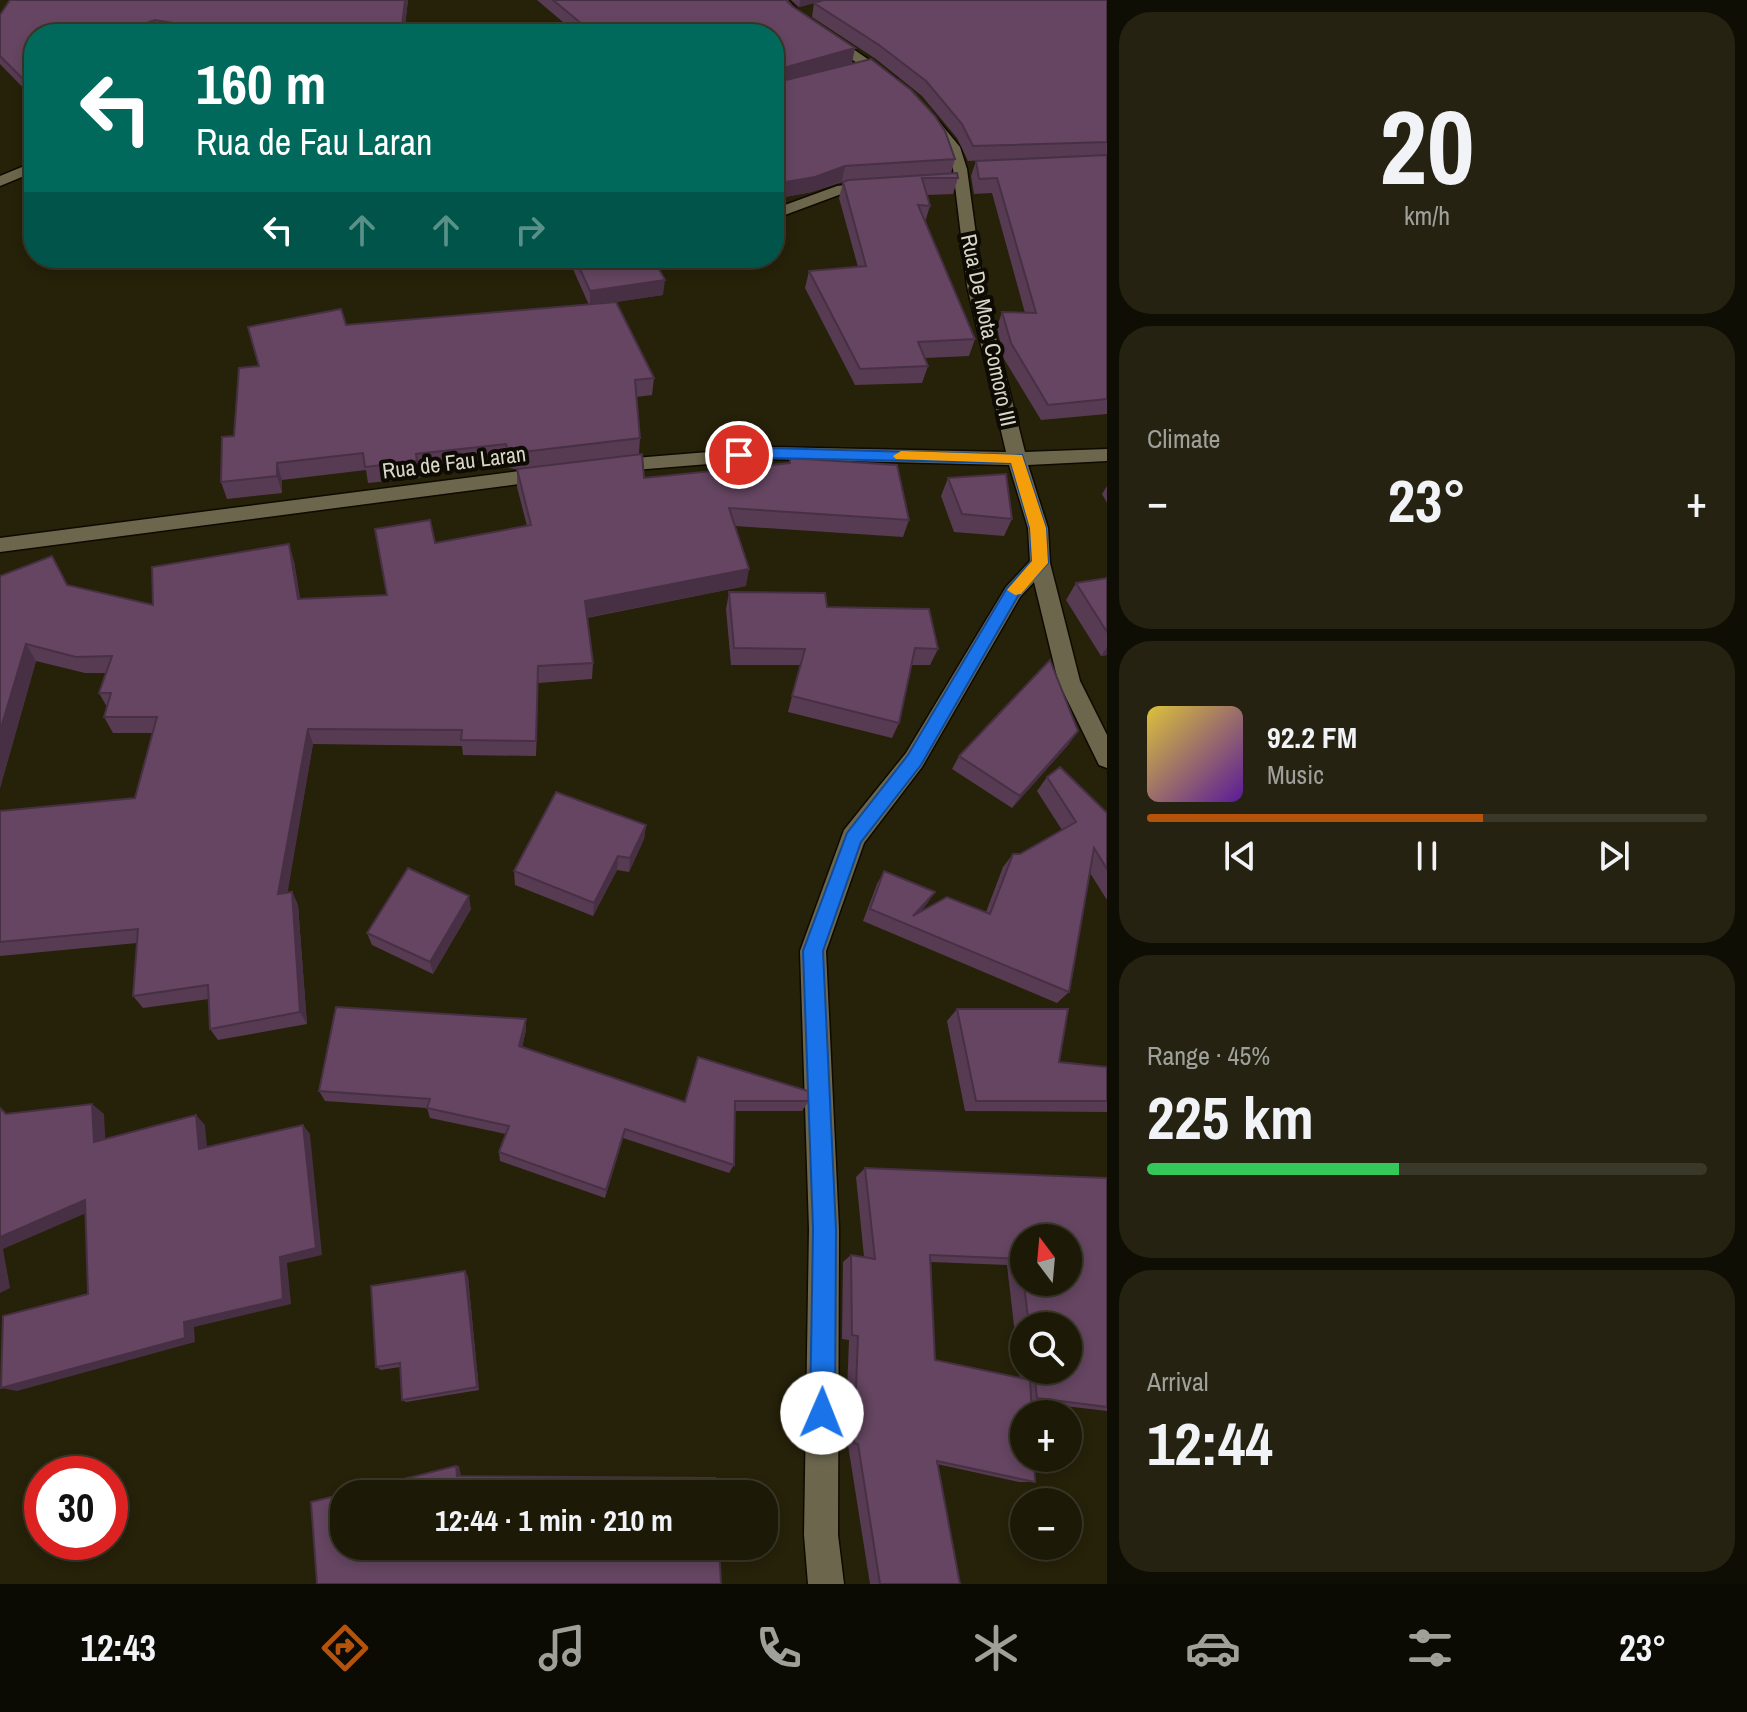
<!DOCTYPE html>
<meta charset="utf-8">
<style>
:root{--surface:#1c1907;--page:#252211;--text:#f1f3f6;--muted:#a0a09b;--line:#3a3828;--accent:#b45309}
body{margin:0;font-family:"Archivo Narrow",sans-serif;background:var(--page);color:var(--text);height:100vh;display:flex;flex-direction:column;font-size:30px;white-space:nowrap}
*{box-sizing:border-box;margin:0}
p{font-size:26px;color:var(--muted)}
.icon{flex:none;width:44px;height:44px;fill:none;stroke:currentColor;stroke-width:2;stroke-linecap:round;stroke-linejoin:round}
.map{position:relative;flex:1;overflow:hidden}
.drawer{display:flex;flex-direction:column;gap:12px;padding:12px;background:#0f0e04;width:640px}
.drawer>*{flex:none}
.hud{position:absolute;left:24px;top:24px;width:760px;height:244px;border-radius:32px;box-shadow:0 4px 12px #0003,0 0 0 2px var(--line);background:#00695c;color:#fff;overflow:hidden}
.needle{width:52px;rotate:344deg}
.buttons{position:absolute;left:1010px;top:1224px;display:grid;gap:16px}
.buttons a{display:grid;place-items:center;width:72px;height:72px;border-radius:50%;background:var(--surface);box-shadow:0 4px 12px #0003,0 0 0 2px var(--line);font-size:40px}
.speed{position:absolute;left:24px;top:1456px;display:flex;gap:16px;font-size:40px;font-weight:700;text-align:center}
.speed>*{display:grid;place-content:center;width:104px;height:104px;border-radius:50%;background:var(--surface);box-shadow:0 4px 12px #0003,0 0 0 2px var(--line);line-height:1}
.speed .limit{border:12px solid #d22;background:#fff;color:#111}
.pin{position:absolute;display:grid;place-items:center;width:68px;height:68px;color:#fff;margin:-34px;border:4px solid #fff;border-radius:50%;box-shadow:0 2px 8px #0007}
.me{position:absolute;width:88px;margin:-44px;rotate:1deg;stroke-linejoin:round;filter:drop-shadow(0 0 6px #0008)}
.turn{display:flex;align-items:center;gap:28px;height:168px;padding:0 40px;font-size:36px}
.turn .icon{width:104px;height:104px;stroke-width:2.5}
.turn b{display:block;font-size:56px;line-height:68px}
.lanes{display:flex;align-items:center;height:76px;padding:0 40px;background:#0003;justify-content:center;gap:40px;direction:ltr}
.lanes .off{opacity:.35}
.big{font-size:60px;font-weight:700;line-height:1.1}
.drawer .card{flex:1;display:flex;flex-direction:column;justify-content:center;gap:12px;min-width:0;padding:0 28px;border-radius:32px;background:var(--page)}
.drawer .dial{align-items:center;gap:0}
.dial b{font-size:104px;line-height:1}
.song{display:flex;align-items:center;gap:24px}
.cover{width:96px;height:96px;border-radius:12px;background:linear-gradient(135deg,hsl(50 70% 55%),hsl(270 70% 35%))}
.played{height:8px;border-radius:4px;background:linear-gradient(90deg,var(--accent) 60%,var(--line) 60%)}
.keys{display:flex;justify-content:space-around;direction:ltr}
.heat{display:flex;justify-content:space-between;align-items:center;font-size:44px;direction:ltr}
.charge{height:12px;border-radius:6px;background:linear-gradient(90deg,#34c759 45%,var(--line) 0)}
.trip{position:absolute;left:330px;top:1480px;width:448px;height:80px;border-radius:32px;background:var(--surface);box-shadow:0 4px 12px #0003,0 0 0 2px var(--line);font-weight:700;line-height:80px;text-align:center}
.tabs{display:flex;height:128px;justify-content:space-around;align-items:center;background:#0b0a03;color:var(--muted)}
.tabs .icon{width:56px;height:56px}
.tabs .selected{color:var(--accent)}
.tabs b{font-size:36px;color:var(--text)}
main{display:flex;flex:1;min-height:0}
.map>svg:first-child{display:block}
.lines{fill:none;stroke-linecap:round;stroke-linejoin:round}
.street-casing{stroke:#0f0a00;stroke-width:3}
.street{fill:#6c664d;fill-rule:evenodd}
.wall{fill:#573b53;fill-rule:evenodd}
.shaded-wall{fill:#473044}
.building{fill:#654561;stroke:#473044;stroke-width:2;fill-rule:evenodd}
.route{fill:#1a73e8;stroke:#114b97;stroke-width:2}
.slow{fill:#f59e0b}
.labels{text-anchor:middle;stroke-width:8;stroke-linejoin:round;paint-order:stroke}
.street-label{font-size:22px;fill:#d9d6c8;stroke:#0d0b03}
</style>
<main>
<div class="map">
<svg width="1107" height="1584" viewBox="0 0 1107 1584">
<rect width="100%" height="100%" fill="#262109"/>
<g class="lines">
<g class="street-casing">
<path id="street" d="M775,0H788L799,12L897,79L885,82L791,18Z
M927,112L932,113L960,147L967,169L983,286L1025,452L1107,449V461L1028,465L1048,528L1050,563L1080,681L1107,735V768L1099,765L1058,681L1034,582L1020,597L922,767L864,843L826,951L839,1229L838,1535L844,1584H808L804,1535L809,1229L800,951L844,830L906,753L1006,587L1030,561L1028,528L1009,465L770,459L610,472L600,466L610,460L770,447L1006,452L967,286L953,169L946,148L920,116Z
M34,162V172L0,186V176Z
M871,182L876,184V190L844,193L774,219V209L837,186Z
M550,467L557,469L560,474L557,479L0,552V538Z"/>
</g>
<use href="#street" class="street"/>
</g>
<path class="wall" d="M10,0H408L404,34H34V99L0,64V15Z
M537,0H786L955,159L951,173L958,178L953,194L927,195L930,206L925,222L975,339L969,356L925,358L928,366L922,383L855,385L805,288L809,271L858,267L839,198L843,182L845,181L812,192L774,199V34H577Z
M791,0H1107V414L1041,420L1004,359L997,327L1002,312L1025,313L992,193L974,194L971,176L976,161L988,160L968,161L957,138L922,96L876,59L812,17L814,3L818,2L799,7Z
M568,258H653L663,295L608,303L654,378L652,395L636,397L640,438L639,454L515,469L509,468L507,461L419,470L420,478L368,483L366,470L282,480V493L227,499L221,482L234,436L259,366L346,325L589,305Z
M790,458L909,520L903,537L735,526L746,586L587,618L593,663L592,679L538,683L536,756L463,755L462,746L313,744L287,892H292L298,905L307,1024L218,1040L210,1029L209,999L143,1008L133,996L137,943L0,956V811L135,798L153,733H113L104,717L107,707L99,693L106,673H85L36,661L0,788V576L68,585L153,605L294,561L300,599L387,595L435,543L527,526L517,487V469L644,478L789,463Z
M948,478L1012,519L1004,536L954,532L941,496Z
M1107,486V503L1102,494Z
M1107,578V655L1101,656L1066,600L1076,583Z
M729,592L827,607L938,649L930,665H911L899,723L892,738L788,712L800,665H731L726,609Z
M1069,744L1012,808L952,769L959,756Z
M1047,777L1107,813V900L1090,873L1069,992L1057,1003L863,921L877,884L884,871L935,892L919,913L986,912L1003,867L1013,854H1020L1062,830L1037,791Z
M646,825L644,839L629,872L617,870L593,916L515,885L514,871Z
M471,909L433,974L372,945L367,933Z
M957,1009L1059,1062L1107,1067V1112L965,1111L947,1021Z
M526,1030L522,1047L685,1102L698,1057L809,1101L802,1111H735L734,1165L729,1173L623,1138L605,1198L500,1161L499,1152L506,1134L430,1118L427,1108L325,1101L319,1091Z
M865,1168L1107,1178V1411L1031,1402L1035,1482H1019L937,1464L960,1584H870L848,1445L845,1444L849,1340L842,1339L843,1262L851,1255L864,1257L856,1177ZM931,1262L1007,1265L1020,1378L935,1360ZM1024,1326H1068V1370H1024Z
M465,1271L468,1277L479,1390L406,1402L402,1400L400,1367L381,1370L376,1367Z"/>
<path class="shaded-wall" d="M405,0H408L404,34H401Z
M800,0H825L799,7Z
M155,20L159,33L156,34H115Z
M855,48L852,63L774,84L776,70Z
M845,166L842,181L812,192L774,199V184Z
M665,280L663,295L590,306V291Z
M277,463L282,480V493L277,476Z
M289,544L294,561L303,616L298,599Z
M749,569L746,586L584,618L585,601Z
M26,644L36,661L0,788V731Z
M1107,647V655L1101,656Z
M538,666V683L536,756V741Z
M308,729L313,744L285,908L278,894Z
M1078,731L1069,744L1012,808L1020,796Z
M646,825L644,839L629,872L630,858Z
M618,856L617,870L593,916L594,903Z
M292,892L298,905L307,1024L300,1012Z
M935,892L927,904L909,925L913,916Z
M469,896L471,909L433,974L430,962Z
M526,1019V1030L520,1056L519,1046Z
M92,1104L104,1114L106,1151L94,1142Z
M196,1115L205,1125L208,1158L199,1149Z
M303,1125L310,1134L322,1255L287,1263L291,1304L194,1327L195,1342L17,1391L1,1388L184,1322L280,1257Z
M625,1129L623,1138L605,1198L606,1190Z
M85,1200L98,1208L3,1249L10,1288L0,1293V1237Z
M465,1271L468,1277L479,1390L477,1387Z
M456,1466H459L461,1476H457Z"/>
<path class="building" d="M10,0H405L401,34H241L155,20L115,34H34V90L0,56V15Z
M553,0H786L792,6L855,48L776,70L774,83L871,59L911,90L935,116L945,131L955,159L845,166L815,177L774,184V34H594Z
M824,0H1107V142L973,146L962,124L926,81L879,45L814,3Z
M1107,155V399L1048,405L1011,343L1002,312L1036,313L997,178L979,179L976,161Z
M957,173L958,178H922L930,206L918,205L975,339L918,342L928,366L860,369L809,271L866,266L843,182L848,180Z
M575,258H653L665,280L590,291Z
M616,302L654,378L635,380L640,438L514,453L508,451L506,444L416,454L417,461L365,467L363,453L277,463V476L221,482L222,437L234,436L239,368L259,366L248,327L341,309L346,325Z
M642,454L644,478L790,463V458L897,465L909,520L729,508L749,569L585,601L593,663L538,666L536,741L461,740L462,730L308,729L278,894L292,892L300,1012L210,1029L208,985L133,996L138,929L0,942V811L135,798L157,717H104L111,693H99L112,656L76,657L26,644L0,731V576L52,556L67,585L153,605L152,567L289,544L298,599L387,595L375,529L430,520L435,543L531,525L517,469Z
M1006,474L1012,519L962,514L948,478Z
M1107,578V632L1076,583Z
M729,592L825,593L827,607L929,609L938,649L915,648L899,723L792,696L805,649L734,648Z
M1050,660L1078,731L1020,796L959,756Z
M1060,767L1107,813V869L1094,848L1069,992L870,909L884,871L935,892L913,916L947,897L990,914L1013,854H1020L1076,822L1047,777Z
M556,792L646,825L630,858L618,856L594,903L514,871Z
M408,868L469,896L430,962L367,933Z
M336,1007L526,1019L519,1046L685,1102L698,1057L808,1091L809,1101H735L734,1165L625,1129L606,1190L499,1152L509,1126L427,1108L430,1099L319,1091Z
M957,1009H1068L1059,1062L1107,1067V1101H976Z
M92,1104L94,1142L196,1115L199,1149L303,1125L316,1248L280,1257L283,1299L184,1322L185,1338L1,1388L3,1316L88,1294L85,1200L0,1237V1108L6,1114Z
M865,1168L1107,1178V1407L1037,1398L1034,1370H1068V1326H1029L1021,1259L930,1255L935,1360L1030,1380L1032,1414H1024V1458H1034L1035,1482L937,1461L960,1584H880L858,1444L854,1443L858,1336L852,1335L851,1255L875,1259ZM1024,1238H1068V1282H1024Z
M465,1271L477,1387L402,1400L400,1363L376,1367L371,1286Z
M456,1466L457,1476L715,1478L716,1494H344V1546H719L721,1584H317L311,1502Z"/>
<path class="route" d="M770,448L1022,455L1046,528L1048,563L1018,596L921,765L861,842L823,951L836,1229L835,1413L831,1422L822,1425L813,1422L810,1413L813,1229L803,951L847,833L908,755L1007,588L1032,561L1030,528L1011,463L770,458L739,460L732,455L739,451Z"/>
<path class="slow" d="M901,451L1022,455L1046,528L1048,563L1021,594L1015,595L1007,590L1032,561L1030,528L1011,463L896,459L893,456Z"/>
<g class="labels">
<g class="street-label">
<text transform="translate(989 330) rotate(78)" y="8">Rua De Mota Comoro III</text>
<text transform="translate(454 462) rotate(-7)" y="8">Rua de Fau Laran</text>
</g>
</g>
</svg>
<div class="buttons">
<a><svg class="needle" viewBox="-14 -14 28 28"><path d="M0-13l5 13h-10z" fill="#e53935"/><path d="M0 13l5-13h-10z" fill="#a0a09b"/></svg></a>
<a><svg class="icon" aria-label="search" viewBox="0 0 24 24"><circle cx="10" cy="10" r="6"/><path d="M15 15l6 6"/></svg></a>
<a>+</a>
<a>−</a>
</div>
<div class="speed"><div class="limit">30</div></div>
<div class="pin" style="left:739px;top:455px;background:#d93025"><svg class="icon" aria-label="arrive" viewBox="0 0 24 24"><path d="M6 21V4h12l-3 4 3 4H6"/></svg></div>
<svg class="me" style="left:822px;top:1413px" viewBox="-20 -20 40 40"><circle r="19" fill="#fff"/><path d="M0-13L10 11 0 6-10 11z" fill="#1a73e8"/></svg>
<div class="trip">12:44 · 1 min · 210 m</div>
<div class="hud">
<div class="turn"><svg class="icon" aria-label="left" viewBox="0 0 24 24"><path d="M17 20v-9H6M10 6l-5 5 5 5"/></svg><div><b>160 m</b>Rua de Fau Laran</div></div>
<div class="lanes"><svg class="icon" aria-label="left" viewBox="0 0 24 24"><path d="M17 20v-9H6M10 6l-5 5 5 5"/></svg><svg class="icon off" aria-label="ahead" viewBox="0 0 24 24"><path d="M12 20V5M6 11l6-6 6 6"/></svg><svg class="icon off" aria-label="ahead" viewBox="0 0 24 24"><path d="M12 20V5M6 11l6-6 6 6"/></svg><svg class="icon off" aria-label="right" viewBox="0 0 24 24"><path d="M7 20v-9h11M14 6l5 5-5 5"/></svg></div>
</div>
</div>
<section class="drawer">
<div class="card dial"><b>20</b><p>km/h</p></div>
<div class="card"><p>Climate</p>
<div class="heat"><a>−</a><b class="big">23°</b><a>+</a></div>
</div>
<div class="card">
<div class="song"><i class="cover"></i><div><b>92.2 FM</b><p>Music</p></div></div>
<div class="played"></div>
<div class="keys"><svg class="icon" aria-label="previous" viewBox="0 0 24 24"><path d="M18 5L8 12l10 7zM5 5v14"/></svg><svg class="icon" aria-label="pause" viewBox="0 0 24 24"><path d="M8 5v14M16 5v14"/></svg><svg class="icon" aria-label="next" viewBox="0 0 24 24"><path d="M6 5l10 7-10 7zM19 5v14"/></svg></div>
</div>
<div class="card"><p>Range · 45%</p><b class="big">225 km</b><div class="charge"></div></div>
<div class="card"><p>Arrival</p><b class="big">12:44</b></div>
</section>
</main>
<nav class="tabs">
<b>12:43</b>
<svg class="icon selected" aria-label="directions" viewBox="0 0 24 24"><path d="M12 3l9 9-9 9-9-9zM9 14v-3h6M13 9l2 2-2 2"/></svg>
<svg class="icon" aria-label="music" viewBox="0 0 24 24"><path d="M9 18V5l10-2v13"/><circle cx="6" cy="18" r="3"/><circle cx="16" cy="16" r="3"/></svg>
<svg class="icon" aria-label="phone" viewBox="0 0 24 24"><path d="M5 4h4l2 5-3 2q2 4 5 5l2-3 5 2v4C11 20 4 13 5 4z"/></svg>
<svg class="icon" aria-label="climate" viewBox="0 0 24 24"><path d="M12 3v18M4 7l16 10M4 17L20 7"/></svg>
<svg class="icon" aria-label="car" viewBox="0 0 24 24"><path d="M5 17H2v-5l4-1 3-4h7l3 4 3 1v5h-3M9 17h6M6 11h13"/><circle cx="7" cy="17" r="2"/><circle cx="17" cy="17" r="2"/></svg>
<svg class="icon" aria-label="filters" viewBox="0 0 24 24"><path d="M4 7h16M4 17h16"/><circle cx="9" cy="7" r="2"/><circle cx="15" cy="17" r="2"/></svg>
<b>23°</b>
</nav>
